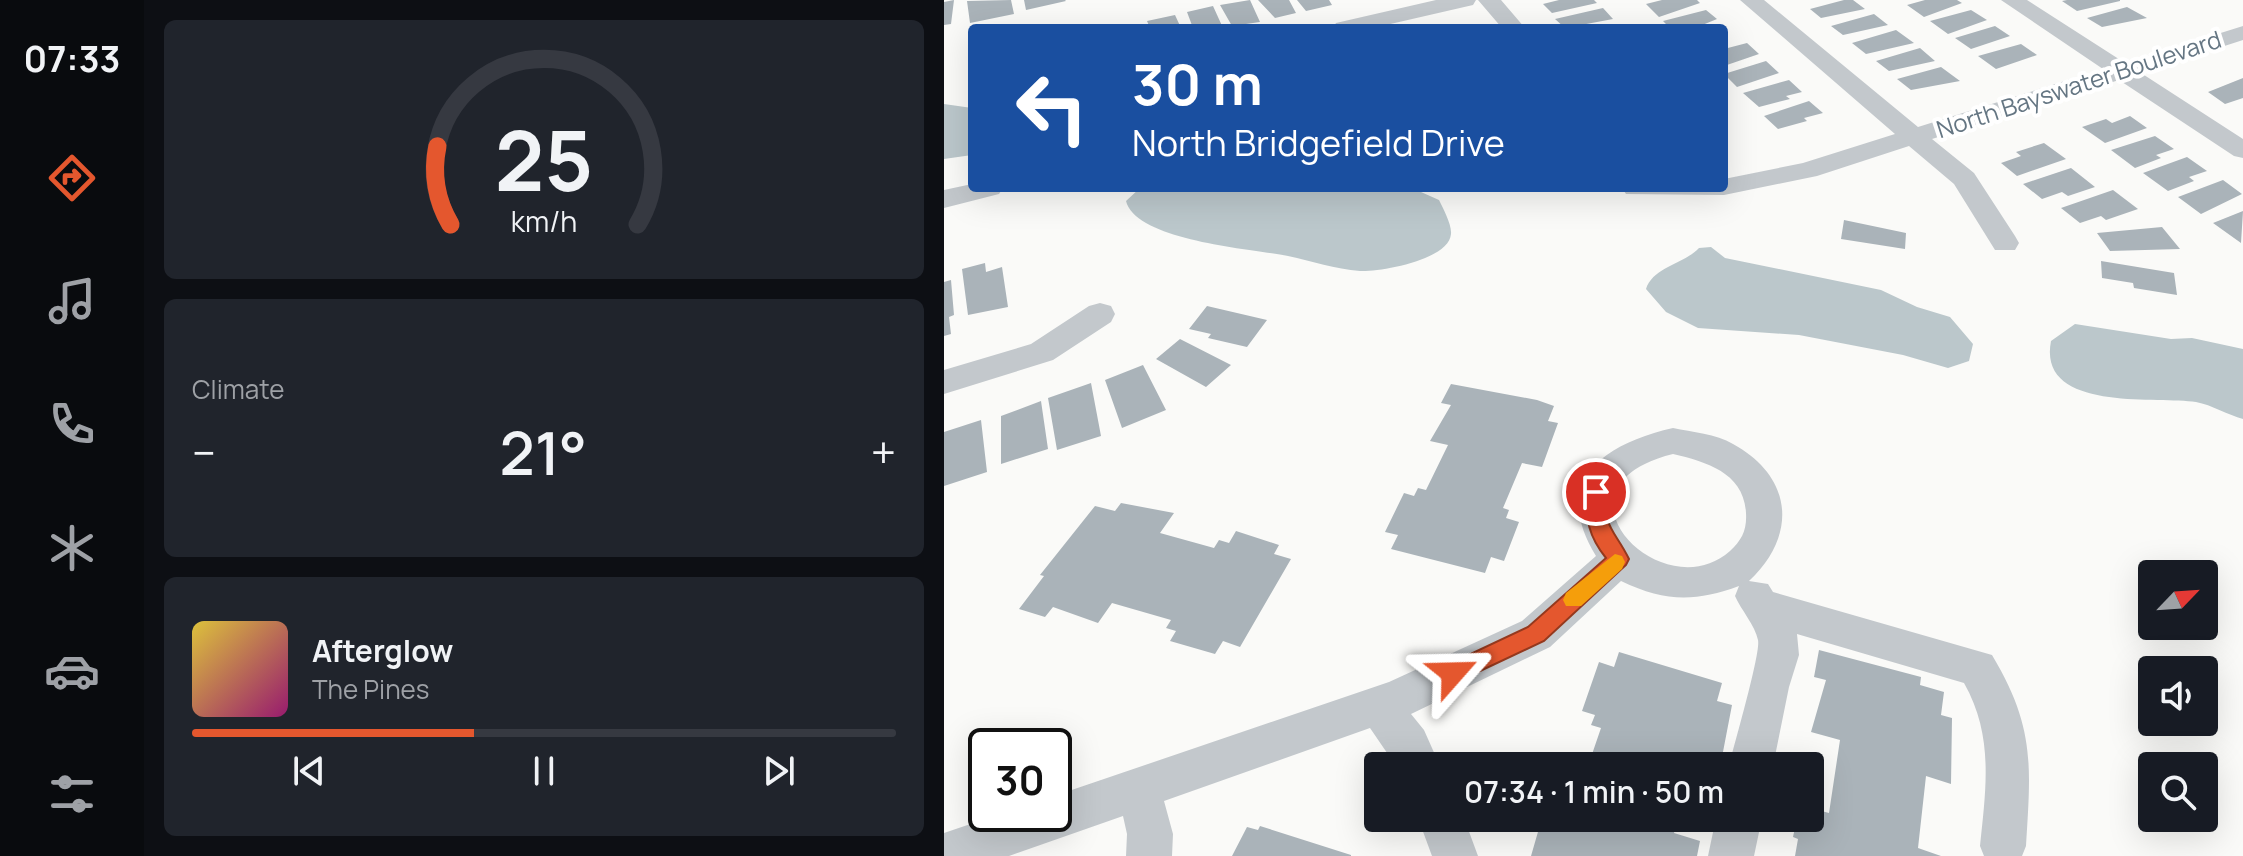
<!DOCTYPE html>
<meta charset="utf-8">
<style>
:root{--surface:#171b24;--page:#20242c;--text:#f1f3f6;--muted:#9ea1a6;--line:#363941;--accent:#e4572e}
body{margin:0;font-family:Manrope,sans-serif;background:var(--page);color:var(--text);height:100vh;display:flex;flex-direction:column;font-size:30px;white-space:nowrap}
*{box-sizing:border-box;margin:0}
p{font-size:26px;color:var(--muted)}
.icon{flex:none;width:44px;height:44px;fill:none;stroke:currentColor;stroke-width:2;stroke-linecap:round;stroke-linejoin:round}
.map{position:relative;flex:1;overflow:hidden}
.panel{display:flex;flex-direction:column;gap:20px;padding:20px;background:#0d0f14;width:800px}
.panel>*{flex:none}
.banner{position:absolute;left:24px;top:24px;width:760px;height:168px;border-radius:8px;box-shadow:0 8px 32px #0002;background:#1a4fa0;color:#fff;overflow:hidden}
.needle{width:52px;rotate:65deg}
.tools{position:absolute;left:1194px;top:560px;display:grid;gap:16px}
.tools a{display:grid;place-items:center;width:80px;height:80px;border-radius:8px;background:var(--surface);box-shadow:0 8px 32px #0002;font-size:40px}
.speed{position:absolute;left:24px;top:728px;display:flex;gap:16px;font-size:40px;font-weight:700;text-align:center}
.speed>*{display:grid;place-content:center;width:104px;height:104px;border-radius:50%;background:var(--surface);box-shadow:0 8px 32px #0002;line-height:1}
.speed .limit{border:4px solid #111;border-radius:12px;background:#fff;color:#111}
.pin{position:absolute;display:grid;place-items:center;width:68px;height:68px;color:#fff;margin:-34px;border:4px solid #fff;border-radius:50%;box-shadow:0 2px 8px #0007}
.me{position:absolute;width:88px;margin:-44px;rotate:65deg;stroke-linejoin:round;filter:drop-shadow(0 0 6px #0008)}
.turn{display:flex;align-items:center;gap:28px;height:168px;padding:0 32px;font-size:36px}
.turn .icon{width:104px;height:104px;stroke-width:2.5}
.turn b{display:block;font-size:56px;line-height:68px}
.big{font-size:60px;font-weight:600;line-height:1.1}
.panel .widget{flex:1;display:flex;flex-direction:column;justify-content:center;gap:12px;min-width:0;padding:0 28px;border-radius:12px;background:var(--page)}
.panel .dial{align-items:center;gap:0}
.dial svg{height:208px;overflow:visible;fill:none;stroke:var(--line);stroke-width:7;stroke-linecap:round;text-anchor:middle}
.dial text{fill:var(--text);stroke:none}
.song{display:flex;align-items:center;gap:24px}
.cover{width:96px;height:96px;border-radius:12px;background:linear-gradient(135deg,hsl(50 70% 55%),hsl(320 70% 35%))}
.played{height:8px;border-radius:4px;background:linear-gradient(90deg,var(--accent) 40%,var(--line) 40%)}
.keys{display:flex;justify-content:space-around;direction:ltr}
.heat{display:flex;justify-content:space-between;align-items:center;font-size:44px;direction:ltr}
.trip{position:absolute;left:420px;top:752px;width:460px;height:80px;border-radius:8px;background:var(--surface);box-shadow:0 8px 32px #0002;font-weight:600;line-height:80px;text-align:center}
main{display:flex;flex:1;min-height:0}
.menu{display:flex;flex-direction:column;width:144px;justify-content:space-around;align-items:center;background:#090b0e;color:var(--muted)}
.menu .icon{width:56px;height:56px}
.menu .on{color:var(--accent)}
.menu b{font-size:36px;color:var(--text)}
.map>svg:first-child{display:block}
.water{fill:#bbc7cb}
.building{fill:#aab3b9}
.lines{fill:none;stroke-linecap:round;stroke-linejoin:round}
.minor{fill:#c3c8cc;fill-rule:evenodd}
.route{fill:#e4572e;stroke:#94391e;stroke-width:2}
.slow{fill:#f59e0b}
.labels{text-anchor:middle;stroke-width:8;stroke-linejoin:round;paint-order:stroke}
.far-street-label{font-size:24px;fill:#657683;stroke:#fff}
</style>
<main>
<nav class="menu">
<b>07:33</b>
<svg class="icon on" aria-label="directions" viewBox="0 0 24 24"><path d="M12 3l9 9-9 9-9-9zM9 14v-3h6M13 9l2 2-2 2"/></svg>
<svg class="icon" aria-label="music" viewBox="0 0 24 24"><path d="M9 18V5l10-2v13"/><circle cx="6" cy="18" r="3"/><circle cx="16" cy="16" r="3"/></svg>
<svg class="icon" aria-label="phone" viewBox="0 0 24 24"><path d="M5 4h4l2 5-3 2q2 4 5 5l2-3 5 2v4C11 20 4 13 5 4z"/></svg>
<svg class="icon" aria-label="climate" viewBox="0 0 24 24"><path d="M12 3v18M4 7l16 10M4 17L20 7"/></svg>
<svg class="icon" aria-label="car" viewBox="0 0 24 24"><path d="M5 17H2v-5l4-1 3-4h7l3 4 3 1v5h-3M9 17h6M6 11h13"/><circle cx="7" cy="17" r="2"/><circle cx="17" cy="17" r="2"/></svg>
<svg class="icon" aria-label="filters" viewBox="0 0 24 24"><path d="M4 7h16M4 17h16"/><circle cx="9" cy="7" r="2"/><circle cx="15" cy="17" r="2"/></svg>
</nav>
<section class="panel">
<div class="widget dial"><svg viewBox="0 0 100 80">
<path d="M14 69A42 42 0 1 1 86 69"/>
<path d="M14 69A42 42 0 0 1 9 39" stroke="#e4572e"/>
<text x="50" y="56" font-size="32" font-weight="700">25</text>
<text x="50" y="72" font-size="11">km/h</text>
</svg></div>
<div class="widget"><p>Climate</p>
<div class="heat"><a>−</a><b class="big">21°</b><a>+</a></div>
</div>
<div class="widget">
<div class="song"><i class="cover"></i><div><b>Afterglow</b><p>The Pines</p></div></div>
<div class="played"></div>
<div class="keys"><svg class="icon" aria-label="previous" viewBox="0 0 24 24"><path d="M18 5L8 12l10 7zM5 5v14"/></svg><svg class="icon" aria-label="pause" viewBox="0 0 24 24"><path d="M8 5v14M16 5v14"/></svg><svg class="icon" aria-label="next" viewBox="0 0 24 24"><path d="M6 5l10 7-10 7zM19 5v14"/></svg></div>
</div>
</section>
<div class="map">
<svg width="1299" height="856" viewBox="0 0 1299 856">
<rect width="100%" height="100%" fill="#fafaf8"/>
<path class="water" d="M0,104L28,108V155L0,159Z
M196,188H468L495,200C499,208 508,225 507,234C505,260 436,272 416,271C391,269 368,261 344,256C309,249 192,241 182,201Z
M767,247L781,258L937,290L973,307L1006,317L1029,344L1025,361L1004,368L959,355L855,335L754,328L722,312L702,289C709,267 740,264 755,248Z
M1131,324L1227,339L1248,338L1299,349V419C1284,415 1268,405 1252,402C1213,396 1093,413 1107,341Z"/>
<path class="building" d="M10,0L7,24L0,25V2Z
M67,0L70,14L26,23L23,1Z
M80,0H121L122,1L82,10Z
M306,0L316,22L288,26L276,5Z
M314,0H345L352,13L331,18Z
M353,0H385L388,5L362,11Z
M615,0H650L653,3L608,13L599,4Z
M718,0H753L756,3L715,17L702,4Z
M900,0H909L921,9L877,18L866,9Z
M981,0H1013L1018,3L980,17L963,5Z
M1123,0H1176V1L1133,11L1118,1Z
M269,6L279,28H249L243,12Z
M1183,7L1203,18L1158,27L1143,18Z
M659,8L669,19L621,28L611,19Z
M762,10L773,19L751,28H726L719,21Z
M1027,10L1043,20L1004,34L986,21Z
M930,14L944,25L899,35L887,26Z
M231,15L237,28H206L203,21Z
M1051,26L1066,36L1027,49L1011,38Z
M952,30L970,43L922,54L908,43Z
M803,43L815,54L780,66V49Z
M1077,44L1093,55L1052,69L1034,56Z
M976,48L991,61L945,71L932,61Z
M822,61L835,73L793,87L780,74Z
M997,67L1016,81L967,90L953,79Z
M1299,78V98L1281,104L1264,92Z
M845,80L858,92L842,96L846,99L815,107L799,93Z
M865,101L879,113L860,118L863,121L834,129L820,116Z
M1186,116L1203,128L1161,143L1138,127L1162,119L1168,123Z
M1211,136L1230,149L1212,155L1217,158L1191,168L1167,150Z
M1100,143L1122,159L1073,176L1057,163L1077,156L1072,152Z
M1243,157L1263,171L1245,177L1250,181L1224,191L1199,173Z
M1127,168L1151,187L1124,196L1118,192L1098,199L1079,184Z
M1279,180L1298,194L1257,214L1234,197Z
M1169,190L1194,209L1162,220L1157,216L1136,223L1117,208Z
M1299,211L1297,243L1269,223Z
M900,220L962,233L961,249L897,239Z
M1218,227L1236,249L1166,251L1153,233Z
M1157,261L1230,273L1233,295L1190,288L1189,283L1158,278Z
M41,263L42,272L58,267L64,307L24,315L18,269Z
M7,280L10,315L5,317L7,334L0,336V282Z
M263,306L323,320L303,347L264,338L267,334L245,329Z
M236,339L287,365L262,387L212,359Z
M199,365L222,410L178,428L161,380Z
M147,383L157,436L113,450L104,398Z
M507,384L593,400L610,406L604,421L614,423L598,467L578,463L559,508L565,510L562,518L575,522L560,561L547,557L541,573L447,549L454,535L441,532L460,493L470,496L474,488L482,490L504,445L486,441L507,405L497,403Z
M97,401L104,449L57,464V416Z
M37,420L43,472L0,486V432Z
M177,503L230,513L216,533L270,548L275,540L285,543L292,531L335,545L330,554L347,559L296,647L279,641L271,654L226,641L232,631L222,628L227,620L168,603L154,623L109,607L101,617L75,609L100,576L96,575L151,506L171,511Z
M875,650L977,677L976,685L1000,692L997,715L1008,718L1007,784L982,776L974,848L997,856H851L854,839L849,837L853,818H866V808L885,813L896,740L867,732L882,680L870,677Z
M675,652L778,683L773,701L788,705L778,757L759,752L757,761L750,759L749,766H644L657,728L647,725L651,715L638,711L655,662L670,667Z
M598,818H734L730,833L756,841L753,856H587Z
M316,826L407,855V856H288L303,827L314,830Z"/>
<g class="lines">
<path class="minor" d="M492,0H532L529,5L429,28H389L392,23Z
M534,0H557L581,28H558Z
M796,0H820L974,127L1159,69L1057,0H1083L1181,63L1299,26V40L1197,73L1299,139V158L1290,156L1175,80L988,139L1030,173L1071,236L1075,243L1071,250H1051L1010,184L965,146L873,176L780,195L682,194L678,188H780V179L859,163L951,134Z
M28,184V188H59L55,194L0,208V190Z
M156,303L167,306L171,314L167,322L109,360L0,394V370L87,344L145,306Z
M729,428C748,432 772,434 789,444C849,477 854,535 805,581L824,584L829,592L1048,655C1091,727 1087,765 1082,846L1078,856H1040L1036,846C1042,788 1050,736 1020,683L853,634L855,655L845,687L829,766H785C790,745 817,653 814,640C811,625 797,610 791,596L795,586C751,602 721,602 677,581L606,647L467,714L480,730L496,766H452L426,728L220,801L229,834L228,856H182L183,834L179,816L65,856H0V833L56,814H110V796L445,682L578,621L652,556C606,481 659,444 729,428ZM729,454C763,462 800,473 802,513C803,530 798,540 786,551C719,611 595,487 729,454Z
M474,818H520L534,856H488Z
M772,818H818L810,856H764Z"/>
</g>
<path class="route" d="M652,484L662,492C659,529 671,530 685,559L682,565L600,641L517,680L509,683L501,680L498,673L501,666L584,627L662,558C645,537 641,519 643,492Z"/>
<path class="slow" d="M671,554L678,556L681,562L678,569L637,606H622L619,600L622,593Z"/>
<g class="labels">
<g class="far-street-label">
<text transform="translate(1135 85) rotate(-18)" y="8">North Bayswater Boulevard</text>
</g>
</g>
</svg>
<div class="tools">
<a><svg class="needle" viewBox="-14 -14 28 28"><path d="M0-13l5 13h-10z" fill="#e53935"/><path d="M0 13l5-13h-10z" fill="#9ea1a6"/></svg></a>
<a><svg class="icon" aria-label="sound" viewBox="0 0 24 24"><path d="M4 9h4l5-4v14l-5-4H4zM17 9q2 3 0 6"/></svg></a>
<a><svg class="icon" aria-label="search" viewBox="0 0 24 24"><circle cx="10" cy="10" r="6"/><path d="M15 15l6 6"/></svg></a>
</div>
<div class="speed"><div class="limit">30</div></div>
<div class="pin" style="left:652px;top:492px;background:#d93025"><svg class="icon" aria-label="arrive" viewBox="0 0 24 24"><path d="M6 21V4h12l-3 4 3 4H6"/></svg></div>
<svg class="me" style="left:509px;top:673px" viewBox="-20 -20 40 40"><path d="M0-17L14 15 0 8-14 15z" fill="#e4572e" stroke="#fff" stroke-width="4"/></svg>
<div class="trip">07:34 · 1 min · 50 m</div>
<div class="banner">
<div class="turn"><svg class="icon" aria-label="left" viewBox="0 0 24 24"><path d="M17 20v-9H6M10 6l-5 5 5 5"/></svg><div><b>30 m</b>North Bridgefield Drive</div></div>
</div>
</div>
</main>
